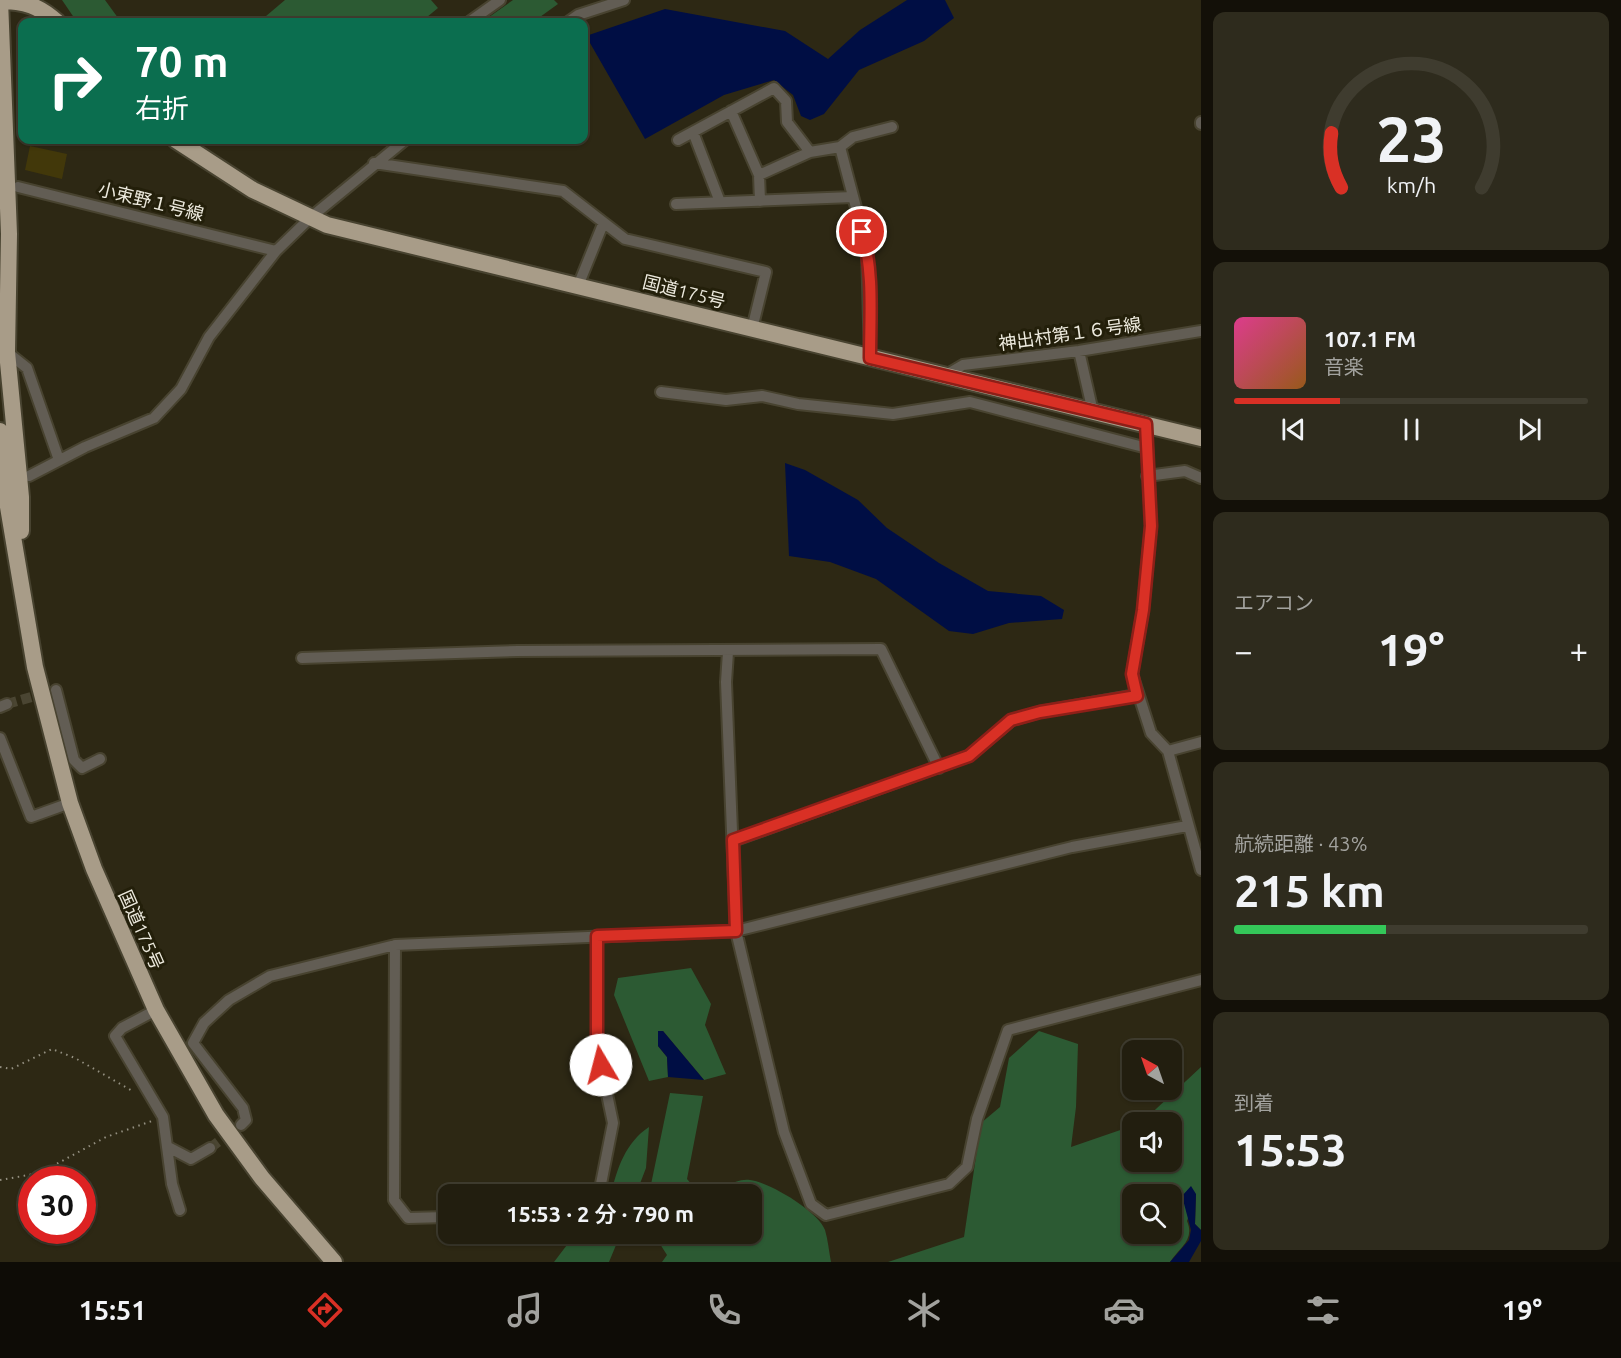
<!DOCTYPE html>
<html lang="ja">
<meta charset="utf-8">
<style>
:root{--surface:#221e0f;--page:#2e2b1d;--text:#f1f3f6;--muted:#a2a29e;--line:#3f3c2f;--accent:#d93025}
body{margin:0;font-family:Ubuntu,"Noto Sans JP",sans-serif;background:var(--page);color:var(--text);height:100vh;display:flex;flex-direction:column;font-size:22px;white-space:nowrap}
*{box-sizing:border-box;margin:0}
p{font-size:20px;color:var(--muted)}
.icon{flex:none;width:33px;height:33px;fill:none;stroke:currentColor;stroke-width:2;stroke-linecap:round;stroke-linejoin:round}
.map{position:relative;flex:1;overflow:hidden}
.drawer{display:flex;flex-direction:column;gap:12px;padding:12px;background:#131008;width:420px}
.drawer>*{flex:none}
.hud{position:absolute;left:18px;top:18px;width:570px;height:126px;border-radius:12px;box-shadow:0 2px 4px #0004,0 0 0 2px var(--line);background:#0b6e4f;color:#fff;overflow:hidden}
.needle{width:39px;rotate:320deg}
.controls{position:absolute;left:1122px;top:1040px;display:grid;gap:12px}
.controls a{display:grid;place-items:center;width:60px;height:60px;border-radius:12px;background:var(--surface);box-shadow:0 2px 4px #0004,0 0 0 2px var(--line);font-size:30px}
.speed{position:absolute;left:18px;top:1166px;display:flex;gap:12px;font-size:30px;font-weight:700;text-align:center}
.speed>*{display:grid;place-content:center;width:78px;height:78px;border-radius:50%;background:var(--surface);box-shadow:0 2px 4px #0004,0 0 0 2px var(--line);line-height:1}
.speed .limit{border:9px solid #d22;background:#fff;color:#111}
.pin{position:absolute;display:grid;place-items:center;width:51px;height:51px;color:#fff;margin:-26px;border:3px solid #fff;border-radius:50%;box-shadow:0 2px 6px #0007}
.me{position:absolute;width:66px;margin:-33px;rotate:352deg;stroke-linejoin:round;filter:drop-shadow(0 0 4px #0008)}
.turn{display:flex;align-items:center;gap:21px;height:126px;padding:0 18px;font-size:27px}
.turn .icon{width:78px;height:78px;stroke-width:2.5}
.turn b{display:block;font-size:42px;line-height:51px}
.big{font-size:45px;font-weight:600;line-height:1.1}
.drawer .card{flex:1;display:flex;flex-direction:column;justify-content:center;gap:9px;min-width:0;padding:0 21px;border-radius:12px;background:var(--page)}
.drawer .dial{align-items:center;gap:0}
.dial svg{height:156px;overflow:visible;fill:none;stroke:var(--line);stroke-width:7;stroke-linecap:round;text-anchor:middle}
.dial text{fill:var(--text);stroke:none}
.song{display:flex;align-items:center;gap:18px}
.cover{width:72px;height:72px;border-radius:9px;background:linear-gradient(135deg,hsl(330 70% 55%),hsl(30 70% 35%))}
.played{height:6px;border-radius:3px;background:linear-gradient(90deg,var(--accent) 30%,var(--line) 30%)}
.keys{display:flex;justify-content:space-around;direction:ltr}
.heat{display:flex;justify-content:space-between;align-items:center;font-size:33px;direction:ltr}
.charge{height:9px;border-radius:4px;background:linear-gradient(90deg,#34c759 43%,var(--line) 0)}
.trip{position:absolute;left:438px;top:1184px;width:324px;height:60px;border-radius:12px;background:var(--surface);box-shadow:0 2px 4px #0004,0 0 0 2px var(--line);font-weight:600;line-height:60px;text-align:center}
.tab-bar{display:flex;height:96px;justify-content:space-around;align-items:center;background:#0e0c06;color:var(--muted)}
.tab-bar .icon{width:42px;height:42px}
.tab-bar .selected{color:var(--accent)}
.tab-bar b{font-size:27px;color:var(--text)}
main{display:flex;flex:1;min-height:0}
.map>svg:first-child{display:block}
.green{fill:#2c5a33;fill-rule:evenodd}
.water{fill:#000e44}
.building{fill:#42380a}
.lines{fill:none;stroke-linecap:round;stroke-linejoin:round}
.minor-tunnel{stroke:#4a4532;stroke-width:10;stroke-dasharray:10 5;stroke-linecap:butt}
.minor-casing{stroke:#484330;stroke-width:14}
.trunk-casing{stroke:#484330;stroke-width:20}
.path{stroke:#949081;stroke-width:2;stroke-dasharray:1.5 4.5;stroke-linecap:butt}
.minor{stroke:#625d54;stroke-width:10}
.trunk{stroke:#a89c88;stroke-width:16}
.route-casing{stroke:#8d1f18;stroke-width:15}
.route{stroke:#d93025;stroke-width:10}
.labels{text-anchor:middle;stroke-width:6;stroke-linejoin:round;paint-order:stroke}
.street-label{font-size:18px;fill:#edeade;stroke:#231f0a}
</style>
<main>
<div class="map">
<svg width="1201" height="1262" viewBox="0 0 1201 1262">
<rect width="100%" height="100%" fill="#2d2814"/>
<path class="green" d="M62,0H105L121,22H77Z
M285,0H431L438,8L421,22H259Z
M513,0H554L558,4L533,22H482Z
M691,968L711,1004L705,1025L726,1074L704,1080L663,1031H658V1046L667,1057L668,1077L649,1081L614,995L618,978Z
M1039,1031L1078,1044L1076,1107L1071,1147L1132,1126V1161H1172V1122H1142L1201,1067V1230L1195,1224L1196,1194L1187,1221C1195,1240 1180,1247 1170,1262H888L964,1237L981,1123L1000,1107L1009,1058ZM1132,1194H1172V1233H1132Z
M670,1093L703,1096L687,1179C710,1209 725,1177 750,1180C769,1182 818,1211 825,1230C828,1240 829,1252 831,1262H662L667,1255L653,1233H752V1194H649Z
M649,1127L646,1168L636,1194H611C617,1168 626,1142 649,1127Z
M576,1233H621L609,1262H554Z"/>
<path class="water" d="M907,0H945L954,18L924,41L859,70L824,114L810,120L801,116L793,95L774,80L724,95L645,139L586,36L665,9L785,31L828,59L860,30Z
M785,463L805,470L858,500L887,528L939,563L988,591L1041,596L1064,610L1062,619L1009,623L973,634L949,631L876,579L830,562L789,556Z
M658,1031H663L704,1080L668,1077L667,1057L658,1046Z
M1191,1186L1196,1194L1195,1224L1201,1230V1241L1189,1262H1170L1189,1240L1191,1230L1182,1196Z"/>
<path class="building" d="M30,146L67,154L62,179L25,170Z"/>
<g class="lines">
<path class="minor-tunnel" d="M7,704L56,690
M210,1148L234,1130"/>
<g class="minor-casing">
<path id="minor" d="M469,22L500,0
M568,22L578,15L624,0
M731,111L759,175L760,201
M1201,122V124
M693,132L720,202
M678,140L774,88L786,101L787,122L810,152L840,147
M374,163L563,191L625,239L766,272L752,329
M759,175L810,152
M18,187L276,251
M676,204L853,197
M578,286L603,224
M1079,351L1093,412
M7,352L27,368L59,460
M870,358L867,249L840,147L853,137L892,127
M946,375L963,365L1079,351L1201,331
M661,392L726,400L762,396L798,404L893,414L970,402L1147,448
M1146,424L1151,526L1143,610L1132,674L1151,733L1168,751L1201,870
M29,476L85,447L154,418L181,389L209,337L276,251L310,218L405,140
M1147,476L1185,471L1201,478
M728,652L726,682L736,931L784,1132L811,1204L826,1215L949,1184L967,1167L977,1119L1008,1030L1201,980
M302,658L518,651L881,649L939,768
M56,690L74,760L82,768L100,759
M0,707L7,704
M0,738L31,817L70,803
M1168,751L1201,742
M733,841L969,756L1012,720L1040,712L1137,695
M597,936V1046L613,1123L599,1194
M395,945L394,1200L408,1218L448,1217
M156,1010L122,1028L115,1036L163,1117L172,1184L180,1210
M241,1125L246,1120L243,1108L193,1043L204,1023L229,1000L270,976L395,945L736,931L1072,847L1187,826
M168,1147L191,1159L210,1148"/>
</g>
<g class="trunk-casing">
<path id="trunk" d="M0,0L9,234L7,352L21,497V531
M0,1C25,1 39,6 57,22
M176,140L253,190L327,225L1201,438
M0,431L6,495L35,667L70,803L94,869L156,1010L216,1115L262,1178L334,1262"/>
</g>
<path class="path" d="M0,1067L11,1069L52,1049L75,1058L134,1092
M0,1180L40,1173L106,1137L152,1121"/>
<use href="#minor" class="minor"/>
<use href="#trunk" class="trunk"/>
</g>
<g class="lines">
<g class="route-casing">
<path id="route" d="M601,1065L597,1046V936L736,931L733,840L969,756L1011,720L1040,712L1137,696L1132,674L1143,610L1151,526L1146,424L870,358C870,316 874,272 862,232"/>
</g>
<use href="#route" class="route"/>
</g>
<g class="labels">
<g class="street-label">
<text transform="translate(151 202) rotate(14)" y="6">小束野１号線</text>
<text transform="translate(684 292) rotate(14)" y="6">国道175号</text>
<text transform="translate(1070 334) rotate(-8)" y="6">神出村第１６号線</text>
<text transform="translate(141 930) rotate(66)" y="6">国道175号</text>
</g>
</g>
</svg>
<div class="controls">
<a><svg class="needle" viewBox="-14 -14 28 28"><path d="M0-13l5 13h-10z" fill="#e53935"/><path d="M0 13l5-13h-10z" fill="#a2a29e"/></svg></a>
<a><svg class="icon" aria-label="sound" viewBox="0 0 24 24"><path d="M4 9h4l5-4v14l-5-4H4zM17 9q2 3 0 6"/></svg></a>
<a><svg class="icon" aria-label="search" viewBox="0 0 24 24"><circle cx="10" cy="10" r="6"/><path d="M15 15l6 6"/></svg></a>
</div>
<div class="speed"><div class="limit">30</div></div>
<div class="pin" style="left:862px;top:232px;background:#d93025"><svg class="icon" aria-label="arrive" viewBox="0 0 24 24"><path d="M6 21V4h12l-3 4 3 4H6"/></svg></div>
<svg class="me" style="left:601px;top:1065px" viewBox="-20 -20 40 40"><circle r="19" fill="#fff"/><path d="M0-13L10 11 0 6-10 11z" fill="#d93025"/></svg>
<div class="trip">15:53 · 2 分 · 790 m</div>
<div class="hud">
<div class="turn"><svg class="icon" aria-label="right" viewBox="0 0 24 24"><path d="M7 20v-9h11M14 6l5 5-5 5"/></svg><div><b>70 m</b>右折</div></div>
</div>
</div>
<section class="drawer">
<div class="card dial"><svg viewBox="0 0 100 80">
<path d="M14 69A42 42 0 1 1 86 69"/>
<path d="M14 69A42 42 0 0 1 9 41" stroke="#d93025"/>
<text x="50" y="56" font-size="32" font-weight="700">23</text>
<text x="50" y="72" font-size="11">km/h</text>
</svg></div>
<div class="card">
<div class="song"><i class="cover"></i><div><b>107.1 FM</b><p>音楽</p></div></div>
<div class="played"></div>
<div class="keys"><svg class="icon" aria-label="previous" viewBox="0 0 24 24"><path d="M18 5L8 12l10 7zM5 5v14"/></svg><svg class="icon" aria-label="pause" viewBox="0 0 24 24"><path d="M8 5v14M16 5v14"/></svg><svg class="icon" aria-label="next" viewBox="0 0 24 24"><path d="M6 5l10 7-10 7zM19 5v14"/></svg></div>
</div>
<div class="card"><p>エアコン</p>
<div class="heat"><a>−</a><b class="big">19°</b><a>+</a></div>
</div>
<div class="card"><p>航続距離 · 43%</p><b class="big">215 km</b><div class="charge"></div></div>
<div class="card"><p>到着</p><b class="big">15:53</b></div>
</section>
</main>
<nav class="tab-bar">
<b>15:51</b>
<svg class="icon selected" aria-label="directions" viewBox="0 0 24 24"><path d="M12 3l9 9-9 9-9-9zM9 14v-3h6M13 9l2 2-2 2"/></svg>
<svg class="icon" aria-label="music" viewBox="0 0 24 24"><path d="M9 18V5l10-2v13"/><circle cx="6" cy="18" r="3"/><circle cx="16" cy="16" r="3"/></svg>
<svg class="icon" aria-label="phone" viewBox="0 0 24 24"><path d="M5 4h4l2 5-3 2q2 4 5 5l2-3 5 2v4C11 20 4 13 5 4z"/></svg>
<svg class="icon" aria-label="climate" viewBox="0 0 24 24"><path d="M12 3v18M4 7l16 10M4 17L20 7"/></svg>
<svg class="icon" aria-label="car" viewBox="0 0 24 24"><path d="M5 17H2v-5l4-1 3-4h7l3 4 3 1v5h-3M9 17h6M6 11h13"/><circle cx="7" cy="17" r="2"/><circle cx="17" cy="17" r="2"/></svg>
<svg class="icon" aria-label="filters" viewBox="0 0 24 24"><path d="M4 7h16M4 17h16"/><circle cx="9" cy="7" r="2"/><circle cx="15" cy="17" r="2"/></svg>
<b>19°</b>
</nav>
